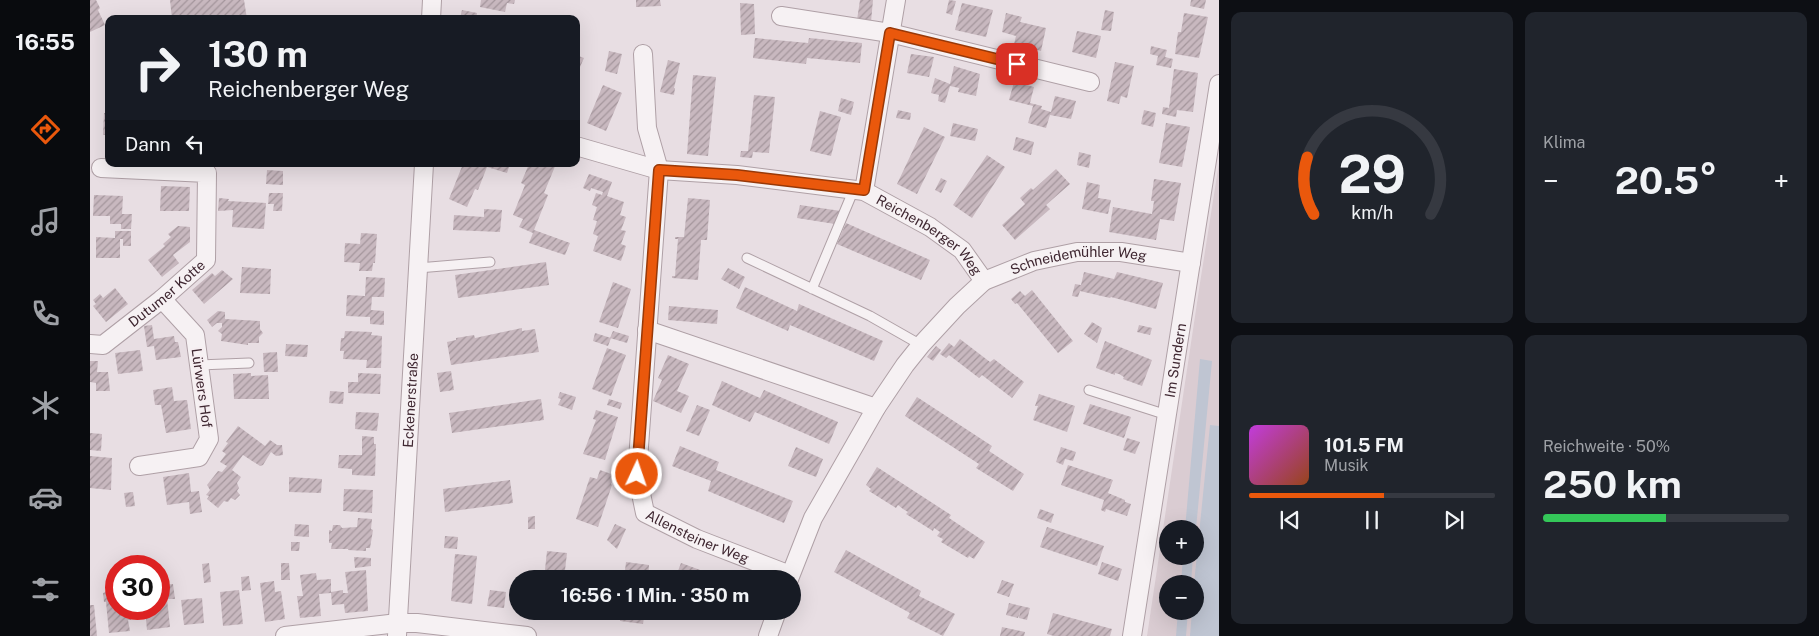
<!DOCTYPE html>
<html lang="de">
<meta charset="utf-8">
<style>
:root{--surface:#171b24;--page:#20242c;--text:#f1f3f6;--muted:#9ea1a6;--line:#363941;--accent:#ea580c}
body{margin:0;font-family:"Public Sans",sans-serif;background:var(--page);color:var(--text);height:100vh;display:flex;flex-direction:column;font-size:19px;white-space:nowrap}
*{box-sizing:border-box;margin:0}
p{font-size:16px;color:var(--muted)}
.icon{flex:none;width:28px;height:28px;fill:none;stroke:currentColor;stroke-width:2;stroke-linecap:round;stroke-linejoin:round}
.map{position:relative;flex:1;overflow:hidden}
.side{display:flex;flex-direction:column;gap:12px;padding:12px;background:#0d0f14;width:600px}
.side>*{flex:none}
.hud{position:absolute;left:15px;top:15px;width:475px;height:152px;border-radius:10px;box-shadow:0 5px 20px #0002;background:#171b24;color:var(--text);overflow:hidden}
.buttons{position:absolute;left:1069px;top:520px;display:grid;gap:10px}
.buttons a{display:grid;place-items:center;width:45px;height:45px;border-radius:50%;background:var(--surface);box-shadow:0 5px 20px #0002;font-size:25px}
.speed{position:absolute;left:15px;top:555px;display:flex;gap:10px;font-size:25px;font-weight:700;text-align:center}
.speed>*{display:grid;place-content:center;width:65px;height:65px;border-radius:50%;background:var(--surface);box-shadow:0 5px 20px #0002;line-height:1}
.speed .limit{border:8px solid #d22;background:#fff;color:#111}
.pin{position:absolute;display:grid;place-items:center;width:42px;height:42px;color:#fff;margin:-21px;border-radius:10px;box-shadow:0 2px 8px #0006}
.me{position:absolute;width:55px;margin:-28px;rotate:3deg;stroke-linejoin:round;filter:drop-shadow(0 0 4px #0008)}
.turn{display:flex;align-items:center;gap:18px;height:105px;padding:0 20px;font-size:22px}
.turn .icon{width:65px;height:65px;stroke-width:2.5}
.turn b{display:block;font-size:35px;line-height:42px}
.then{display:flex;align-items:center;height:48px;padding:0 20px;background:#0003;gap:10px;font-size:19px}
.big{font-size:38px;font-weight:700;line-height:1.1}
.side .tile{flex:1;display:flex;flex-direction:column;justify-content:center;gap:8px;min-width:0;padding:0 18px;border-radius:10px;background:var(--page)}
.side .dial{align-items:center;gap:0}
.dial svg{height:130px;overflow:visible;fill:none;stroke:var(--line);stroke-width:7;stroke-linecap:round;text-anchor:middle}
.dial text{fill:var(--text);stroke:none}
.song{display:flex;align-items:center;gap:15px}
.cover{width:60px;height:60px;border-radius:8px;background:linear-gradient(135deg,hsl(290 70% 55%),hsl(20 70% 35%))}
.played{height:5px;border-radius:2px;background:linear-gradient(90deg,var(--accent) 55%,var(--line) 55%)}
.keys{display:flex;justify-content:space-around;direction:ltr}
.heat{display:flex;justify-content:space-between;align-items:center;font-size:28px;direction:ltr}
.charge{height:8px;border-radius:4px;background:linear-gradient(90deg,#34c759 50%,var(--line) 0)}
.side .tiles{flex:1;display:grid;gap:12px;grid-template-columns:repeat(2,1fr)}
.trip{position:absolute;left:419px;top:570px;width:292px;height:50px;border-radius:25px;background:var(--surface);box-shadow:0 5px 20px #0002;font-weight:700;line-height:50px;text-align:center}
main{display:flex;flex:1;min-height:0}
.dock{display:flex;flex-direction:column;width:90px;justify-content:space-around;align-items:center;background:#090b0e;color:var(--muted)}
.dock .icon{width:35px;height:35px}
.dock .active{color:var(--accent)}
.dock b{font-size:22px;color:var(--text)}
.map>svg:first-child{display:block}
.built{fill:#daccd2;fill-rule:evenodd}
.green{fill:#bfc5d2}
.building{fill:url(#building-hatch)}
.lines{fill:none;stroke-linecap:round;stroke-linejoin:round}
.service-casing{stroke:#afa0a6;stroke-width:11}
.minor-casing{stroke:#afa0a6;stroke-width:20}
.service{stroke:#f6f1f3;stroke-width:9}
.minor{stroke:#f6f1f3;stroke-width:18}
.route-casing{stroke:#983908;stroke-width:12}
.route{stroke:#ea580c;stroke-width:9}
.labels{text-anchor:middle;stroke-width:4;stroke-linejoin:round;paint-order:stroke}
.street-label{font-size:14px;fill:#3f2731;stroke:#f6eef1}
</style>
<main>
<nav class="dock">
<b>16:55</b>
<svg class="icon active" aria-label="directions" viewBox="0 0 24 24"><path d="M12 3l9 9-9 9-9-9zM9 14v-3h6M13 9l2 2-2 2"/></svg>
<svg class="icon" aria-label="music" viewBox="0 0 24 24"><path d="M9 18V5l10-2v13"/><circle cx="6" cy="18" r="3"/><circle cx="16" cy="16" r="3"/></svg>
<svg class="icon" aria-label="phone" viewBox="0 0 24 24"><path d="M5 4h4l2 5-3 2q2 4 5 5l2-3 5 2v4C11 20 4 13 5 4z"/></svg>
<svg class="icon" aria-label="climate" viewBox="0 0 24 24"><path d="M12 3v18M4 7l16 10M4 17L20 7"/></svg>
<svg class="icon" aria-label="car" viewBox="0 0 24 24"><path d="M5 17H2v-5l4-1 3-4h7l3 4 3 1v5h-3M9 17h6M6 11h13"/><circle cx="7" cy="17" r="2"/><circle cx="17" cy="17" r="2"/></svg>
<svg class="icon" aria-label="filters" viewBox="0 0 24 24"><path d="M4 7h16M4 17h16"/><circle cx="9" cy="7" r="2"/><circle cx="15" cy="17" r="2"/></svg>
</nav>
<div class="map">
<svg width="1129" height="636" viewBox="0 0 1129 636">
<defs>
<pattern id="building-hatch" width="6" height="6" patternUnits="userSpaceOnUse" patternTransform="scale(1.25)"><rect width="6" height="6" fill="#c8b8bf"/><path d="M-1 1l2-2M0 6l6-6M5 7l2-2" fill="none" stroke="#a4969c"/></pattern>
</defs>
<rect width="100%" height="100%" fill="#e8dee3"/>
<path class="built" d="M1129,163V636H1057L1110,283ZM1078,529H1105V556H1078ZM1078,584H1105V611H1078Z"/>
<path class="green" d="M1110,359L1122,361L1105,539V529H1095Z
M1120,425L1129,426V636H1100L1102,611H1105L1104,584Z
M1093,556H1103L1101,584H1091Z
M1088,611H1098L1096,636H1086Z"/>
<path class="building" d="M0,0H6L10,8L8,10L15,25L0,32Z
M80,0H154L157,19H82Z
M391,0H425L424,4L417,3L415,12L390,7Z
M546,0H570L571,6L546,7Z
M770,0H783L781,22L767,20Z
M859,0L866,1L862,15L856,13Z
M1101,0H1116L1114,9L1100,6Z
M650,3L664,4L665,34L651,35Z
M872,3L903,10L896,37L865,30Z
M372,10L387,13L386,19L370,18Z
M1015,10L1024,12L1021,31L1011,30Z
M916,13L932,17L930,22L956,28L951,51L924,44L926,36L912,32Z
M1094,13L1118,17L1109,58L1085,54L1088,32H1091Z
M987,31L1011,36L1006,58L982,52Z
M665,38L718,43L719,38L772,43L770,63L717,58L716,64L663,58Z
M1061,46L1077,50L1075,57L1083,59L1081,68L1066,65L1068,56L1060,54Z
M519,51L532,54L527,74L515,71Z
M821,54L844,57L839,77L817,73Z
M486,55L494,58L486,76Z
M578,60L590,63L584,88H585L584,95L570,92Z
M1025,62L1044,66L1037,98L1031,96L1029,104L1017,101Z
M864,66L890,74L886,96L868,92L869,88L860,86L855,103L848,101L849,95L841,93L845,78L860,84Z
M1084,69L1108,73L1103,112L1087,110L1086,117L1072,114L1073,107L1079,108Z
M603,75L626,77L618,156L597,154Z
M924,82L944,87L940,103L952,106L951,109L961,112L965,96L986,101L981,119L960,115L956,128L938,123L943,106L919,100Z
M513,85L532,93L516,131L497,123Z
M664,95L685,97L679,153L663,152L662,158L650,157L651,151H658Z
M751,98L764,102L761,115L748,111Z
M808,110L821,113L820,120L806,118Z
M1054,110L1066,113L1063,127L1051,124Z
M730,111L751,117L741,156L720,151Z
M14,113H19V135H13Z
M863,123L888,129L885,141L860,136Z
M1076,123L1100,127L1092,167L1069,163Z
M834,127L855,137L827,194L807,184Z
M926,137L944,142L941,155L923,150Z
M989,152L1001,155L999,168L987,165Z
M897,155L915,167L882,218L863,205Z
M157,164H178V166L157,165Z
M373,164H420L417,173L397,167L388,190L385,189L377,207L359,199Z
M439,164H466L454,193L458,195L444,230L480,243L475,255L439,243L443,233L429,227L433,219L423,215L435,185L431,183Z
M966,169L980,184L956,205L960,209L925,240L912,225L935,204L930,198L941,188L943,190Z
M177,170L193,171V185L176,184Z
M499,174L522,182L517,196L534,202L530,215L536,217L531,230L536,231L531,244L536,246L531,261L503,251L508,236L503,234L507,221L503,220L507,207L502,205L506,193L512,195L513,192L501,188L500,191L493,188Z
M851,178L857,181L851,193L845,190Z
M1064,179L1091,183L1084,221L1070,219L1066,240L1019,232L1023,207L1062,214L1064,201H1061Z
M997,182L1010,185L1008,198L1021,200L1018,214L992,209Z
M71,186L100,187L99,211H70Z
M179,193H193L192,211H183L184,204H178Z
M4,195L33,196L32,214H42L41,229H31V224H20V216H3Z
M129,198L139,199L138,201L176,203L174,229L142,227L143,210L128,211Z
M598,198L620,200L617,240H611L608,280L582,278V276H585L588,239H585V237H594Z
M710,205L751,211L745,224L707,218Z
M394,209L412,210L410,232L363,230L364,215L394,217Z
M756,223L840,260L831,280L747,244Z
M88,226L100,227V242L83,255L89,263L72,277L58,260L75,246L73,244L81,237L78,234Z
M25,231H41V246H33V239H30V258H6V237L25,238Z
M271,233L287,234L285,263H283L282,271H269L270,263L254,262L255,243L270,244Z
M456,262L459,285L368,298L365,275Z
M152,267L181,269L180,294L150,293Z
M638,268L655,277L649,289L631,279Z
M132,270L143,279L114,304L102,290L122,273L125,276Z
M994,272L1024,279L1027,272L1073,283L1066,309L1021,297L1020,298L990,291L988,297L982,296L985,284L991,285Z
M276,277L295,278L294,297H282L281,310L294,311V325L280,324V317L256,316L257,295L275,296Z
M523,282L541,289L528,328L509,322Z
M655,287L707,311L709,304L793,341L784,361L700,325L698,331L646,308Z
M25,288L38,304L16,322L3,306L6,304L3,300L10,294L13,298Z
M942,290L983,341L968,353L927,303L925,304L921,299L930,291L935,296Z
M579,306L628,310L627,324L578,320Z
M128,311L135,312V319L170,321V329L173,333L169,337V343H158V345L131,341L132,334L128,331L132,327V323H127L122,327L117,320Z
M1002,322L1012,328L1007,343L994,334Z
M62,325L64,339L84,336L85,342H88L91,357L66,360L64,346L57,347L54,326Z
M1049,325L1062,328L1060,335L1047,332Z
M432,328V331L445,329L449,352L361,365L357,342L366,340V338L384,335L385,338Z
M255,331L282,332L281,335L292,336L291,368H276L277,360L253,359L254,351H250L251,338H254Z
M523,331L539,336L537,343L520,338Z
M505,333L521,338L518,346L503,341Z
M870,339L900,362L904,359L934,382L922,398L892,375L889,378L859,355L856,358L850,354L859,343L864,347Z
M1015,341L1062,360L1052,386L1033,379L1034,377L1029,374L1025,373V375L1006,368Z
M196,344L218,345L217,357L195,356Z
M846,346L851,350L843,361L837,357Z
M517,348L536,355L521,396L502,389Z
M50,350L53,371L28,374L25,353Z
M187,352L188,372H174L173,353Z
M578,355L599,364L587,391L599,396L591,413L563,401L572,380L568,378Z
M0,361H8L7,372H18L20,391H6V383L0,382Z
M361,371L364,390L350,392L347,373Z
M161,373V376L178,375L179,399H144L143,374Z
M268,373L291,374L290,394L258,393V382H268Z
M632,381L670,398L674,390L748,422L739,444L665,412L660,422L622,405Z
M82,387L84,401L97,400L101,429L76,433L71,405H65L63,390Z
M240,391L254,392L253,404L239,403Z
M470,392L486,397L482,410L468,405L471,399L468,398Z
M949,394L985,406L977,432L943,420L948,406H945Z
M827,397L902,446L899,451L934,474L923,491L886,468L889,464L815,416Z
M451,399L454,420L362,433L359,413Z
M519,399L532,403L530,409L517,405Z
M1000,404L1041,417L1034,438L993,424Z
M607,405L620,410L609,436L596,431Z
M506,410L528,417L515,460L493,454L506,420L503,419Z
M266,412L289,413L287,431L265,429Z
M148,426L175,446L180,440L187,445H192L193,455L186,456L181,452L173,465L170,466L153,455L142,470L151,477L147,483L149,488L147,491L150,495L145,500L141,498L138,502L134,501L128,508L117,499L119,496L116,495L120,490L117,485L128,471L132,472L137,466L130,462L136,454L132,451L138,443L136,442Z
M0,433L12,434L11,451L0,450Z
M272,436L284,437V444H286L285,476L262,475V469L248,468L249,455H272Z
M1037,438L1050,442L1045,454L1033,450Z
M590,446L629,462L626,470L703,501L694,523L618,491L621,481L582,466Z
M706,447L733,459L726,477L698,466Z
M971,447L986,452L983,461L975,459L973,465L966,462Z
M0,456L22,458L21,490L0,488Z
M978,465L1023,480L1018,493L1035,500V502L1041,504L1037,516L1016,509L1015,512L1011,510L1014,500L971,485Z
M787,467L861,515L859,518L895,542L884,559L879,556L878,558L851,542L853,539L847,536L850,532L844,528L843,531L816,514L818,512L813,509L808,505L806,508L779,491L781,489L776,485Z
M510,470L524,475L521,484L522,485L508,527L486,519L500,477L507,479Z
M99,473L101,492L109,491L112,512L100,514L99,502L77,505L73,477Z
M199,477L232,479L231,493L199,492Z
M420,480L423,503L355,512L353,489Z
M254,489L283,490L282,513L253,511Z
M43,492L45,506L36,507L34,493Z
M950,509L964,514L961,523L947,518Z
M445,516V529H438V517Z
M268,518L282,519L281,529L283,530L280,548H276V551L258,550V549H241L242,543H239V530L242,531L243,525H250L252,528L267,527Z
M205,524L219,525V537L204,536Z
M525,524L536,529L527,549L517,540Z
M957,527L1014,546L1007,566L950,547Z
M355,536L368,537L367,549L354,548Z
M201,542H210L209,551H201Z
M756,550L831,591L829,596L865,614L853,636L817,618L820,613L744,572Z
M457,551L477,553L474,579H454Z
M365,554L387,556L382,604L361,601Z
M264,557L281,558V566L265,568Z
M536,562L559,565L558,579H534Z
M1012,562L1032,569L1028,581L1008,574Z
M119,563L121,582L114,583L112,564Z
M191,563H199L200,580H191Z
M591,563L635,579H585Z
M276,570L278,611L255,613L254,604L242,605L241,593L229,594L231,616L210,618L207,596H213L210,575L226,573L227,580L241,579V592L253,590V593H258L255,572Z
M159,576L161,590L152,591L151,577Z
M912,580L924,584L919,597L907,593Z
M184,581L185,592L191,591L195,619L175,622L170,583Z
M83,584L85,599H77L80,627L57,630L55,609H69V599H74L72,585Z
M26,590V609H40L41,620H38L40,631L19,633L16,602H14L13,593L16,592L15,591Z
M149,590L153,624L133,626L130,592Z
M400,590L416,592L414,608L397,606Z
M112,598L114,623L94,625L91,600Z
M919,603L940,608L937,620L929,618L930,612L928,618L916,615Z
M0,605H4L7,636H0Z
M531,611H555L553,624L530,621Z
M963,613L1022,629L1020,636H964L957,634Z
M912,627L935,632L934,636H910Z"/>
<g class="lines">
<g class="service-casing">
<path id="service" d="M657,258L780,316L831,345
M328,268L400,262
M722,289L764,189
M109,365L159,363
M999,390L1077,415"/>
</g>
<g class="minor-casing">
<g id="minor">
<path d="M691,16L800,33L1000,82"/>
<path d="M341,19L342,0"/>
<path id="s1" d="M553,54L557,128L569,170L547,474L555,513L607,539L700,575"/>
<path id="s2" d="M486,146L569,170L647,175L774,191L840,227L872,250L894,281"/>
<path d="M774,191L806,0"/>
<path d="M557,330L786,408"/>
<path id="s3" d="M0,344L13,345L72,299L116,260L117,173L11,168"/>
<path d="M49,466L109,457L119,439L105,335L72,299"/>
<path id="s4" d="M699,579L723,518L786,408L815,365L831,345L867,306L894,281L944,261L987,252H1031L1101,263"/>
<path d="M195,636L308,623H327L437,636"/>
<path id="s5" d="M307,636L334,164"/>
<path d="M678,636L687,611"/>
<path id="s6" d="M1042,636L1129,84"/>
</g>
</g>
<use href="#service" class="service"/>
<use href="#minor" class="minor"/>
</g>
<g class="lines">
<g class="route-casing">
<path id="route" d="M547,474L569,170L647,175L774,190L800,33L927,64"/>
</g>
<use href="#route" class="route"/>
</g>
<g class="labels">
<g class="street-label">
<text dy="5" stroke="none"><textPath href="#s2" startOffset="372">Reichenberger Weg</textPath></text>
<text dy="5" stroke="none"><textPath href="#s4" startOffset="458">Schneidemühler Weg</textPath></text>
<text dy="5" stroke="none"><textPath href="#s3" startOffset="95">Dutumer Kotte</textPath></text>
<text dy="5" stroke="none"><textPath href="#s6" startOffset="279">Im Sundern</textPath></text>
<text transform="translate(112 388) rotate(82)" y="5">Lürwers Hof</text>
<text dy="5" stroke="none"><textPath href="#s5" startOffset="236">Eckenerstraße</textPath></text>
<text dy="5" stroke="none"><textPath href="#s1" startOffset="520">Allensteiner Weg</textPath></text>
</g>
</g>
</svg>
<div class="buttons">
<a>+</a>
<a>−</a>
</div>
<div class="speed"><div class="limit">30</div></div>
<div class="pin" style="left:927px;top:64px;background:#d93025"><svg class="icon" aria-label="arrive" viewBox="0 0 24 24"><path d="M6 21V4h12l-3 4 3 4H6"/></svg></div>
<svg class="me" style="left:547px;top:474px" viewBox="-20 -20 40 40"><circle r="17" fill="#ea580c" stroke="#fff" stroke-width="3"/><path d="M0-11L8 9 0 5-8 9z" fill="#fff"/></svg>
<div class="trip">16:56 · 1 Min. · 350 m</div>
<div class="hud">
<div class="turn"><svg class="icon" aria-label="right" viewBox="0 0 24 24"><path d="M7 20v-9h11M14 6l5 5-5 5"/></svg><div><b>130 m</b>Reichenberger Weg</div></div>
<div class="then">Dann<svg class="icon" aria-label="left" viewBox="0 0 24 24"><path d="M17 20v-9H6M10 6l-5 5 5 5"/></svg></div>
</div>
</div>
<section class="side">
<div class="tiles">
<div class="tile dial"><svg viewBox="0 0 100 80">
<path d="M14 69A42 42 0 1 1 86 69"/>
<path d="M14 69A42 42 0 0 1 10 34" stroke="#ea580c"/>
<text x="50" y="56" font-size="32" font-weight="700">29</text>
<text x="50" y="72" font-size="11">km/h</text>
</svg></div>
<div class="tile"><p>Klima</p>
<div class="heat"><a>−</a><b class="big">20.5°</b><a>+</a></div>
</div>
<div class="tile">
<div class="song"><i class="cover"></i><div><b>101.5 FM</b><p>Musik</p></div></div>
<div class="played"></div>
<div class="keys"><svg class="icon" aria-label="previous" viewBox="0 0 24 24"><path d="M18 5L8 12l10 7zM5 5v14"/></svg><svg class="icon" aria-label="pause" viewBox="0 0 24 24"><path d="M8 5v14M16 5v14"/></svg><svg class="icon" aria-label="next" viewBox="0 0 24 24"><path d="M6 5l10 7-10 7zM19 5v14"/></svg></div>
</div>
<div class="tile"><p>Reichweite · 50%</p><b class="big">250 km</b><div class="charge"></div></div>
</div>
</section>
</main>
